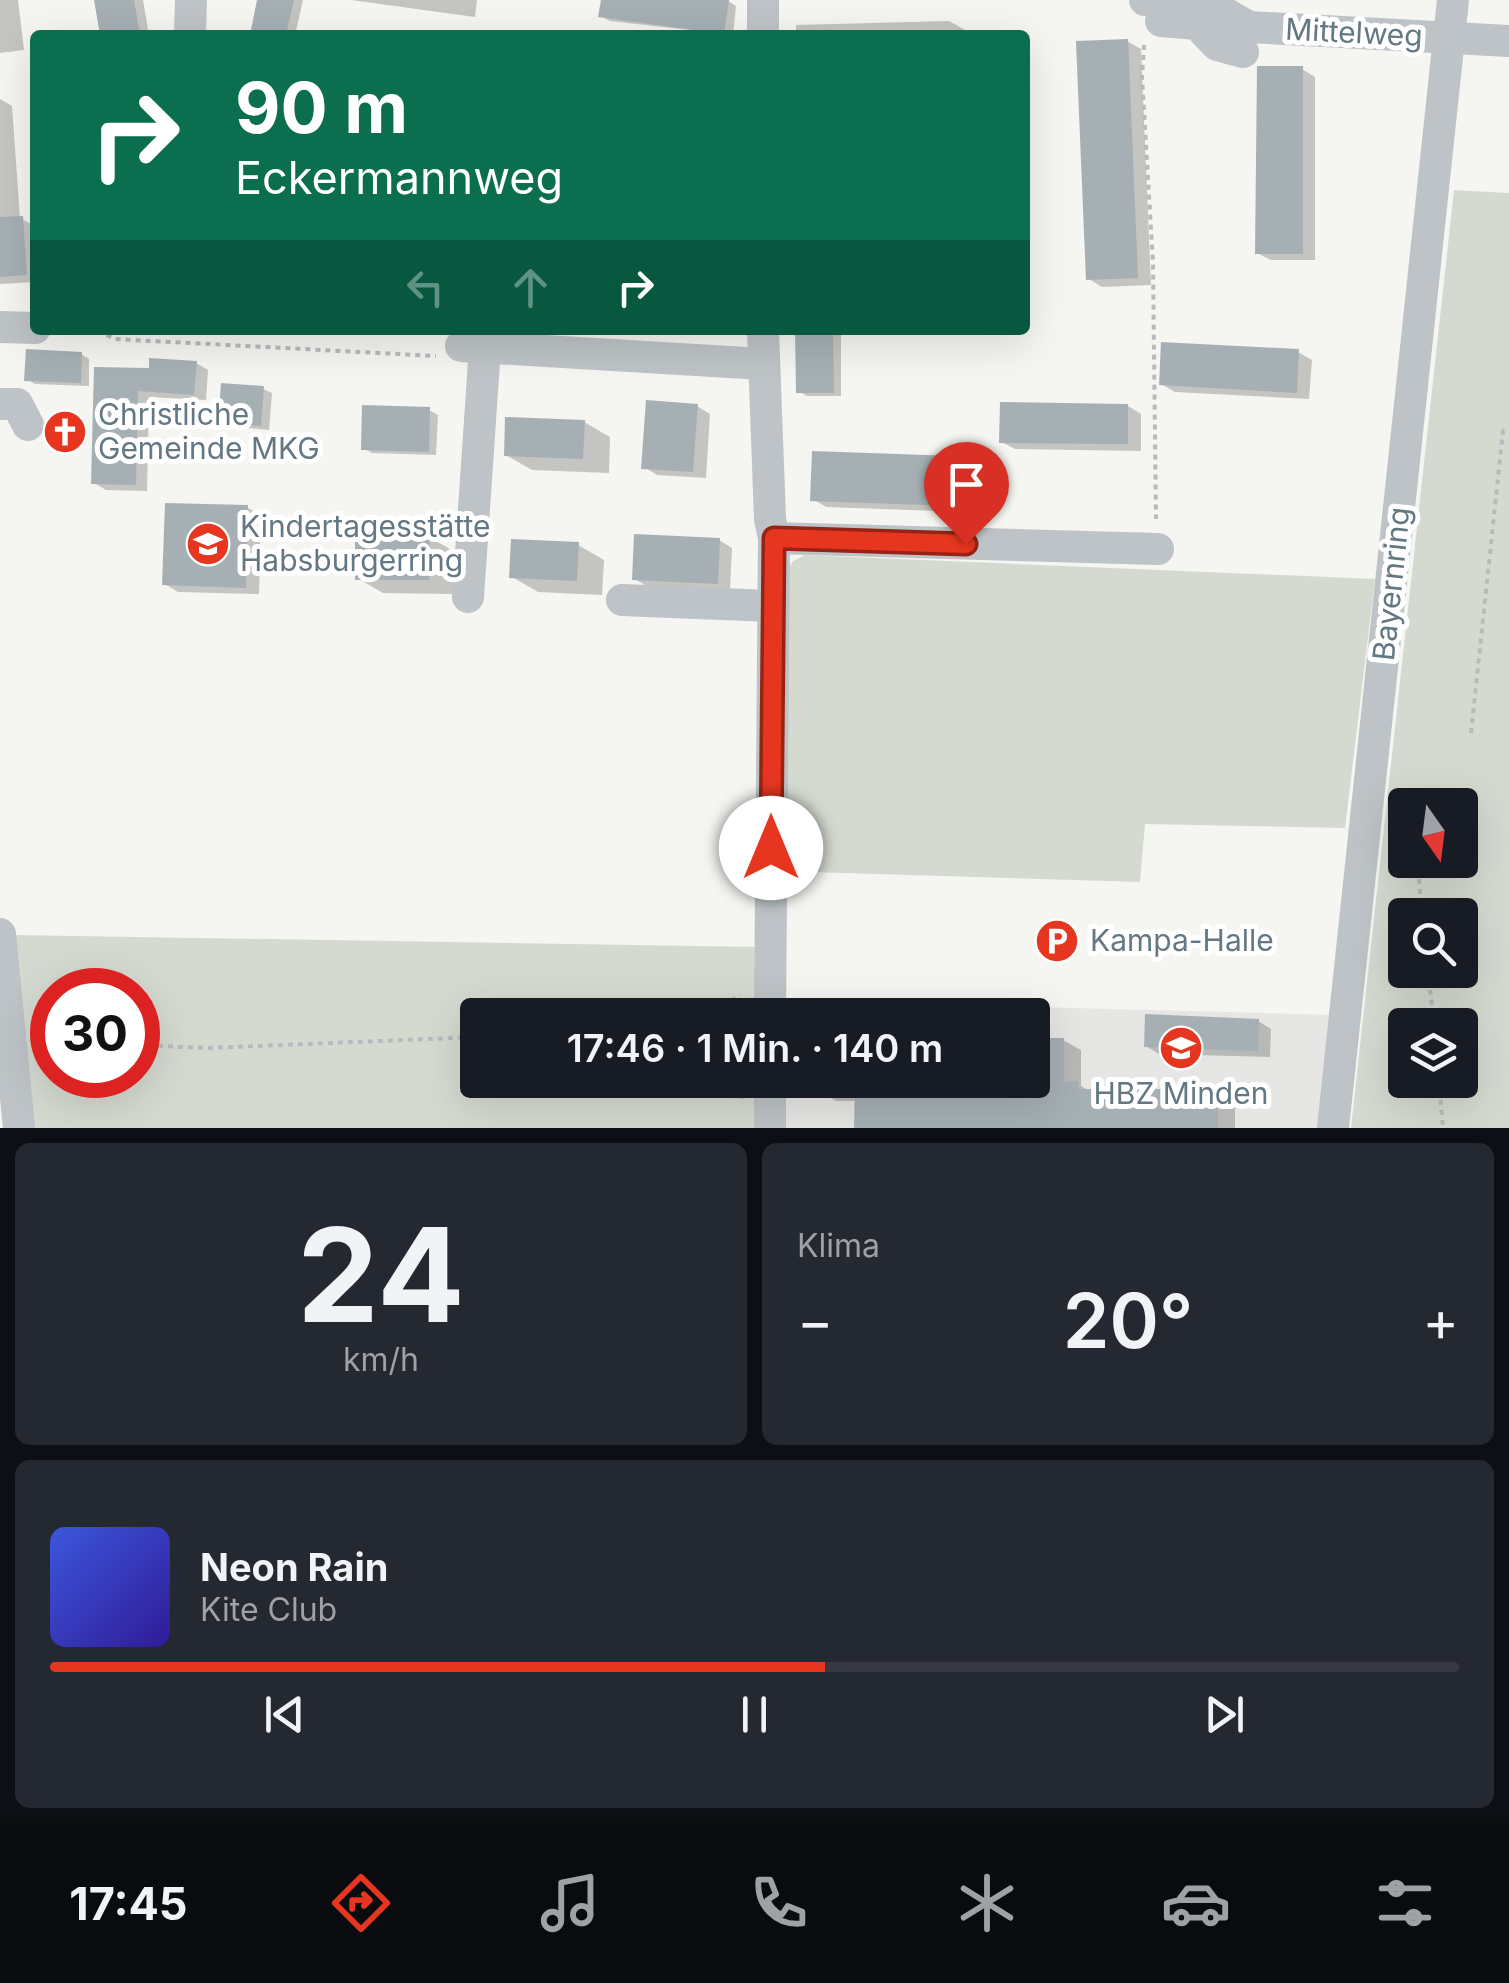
<!DOCTYPE html>
<html lang="de">
<meta charset="utf-8">
<style>
:root{--surface:#171b24;--page:#242831;--text:#f1f3f6;--muted:#9ea1a6;--line:#363941;--accent:#e7361f}
body{margin:0;font-family:Inter,sans-serif;background:var(--page);color:var(--text);height:100vh;display:flex;flex-direction:column;font-size:38px;white-space:nowrap}
*{box-sizing:border-box;margin:0}
p{font-size:32px;color:var(--muted)}
.icon{flex:none;width:55px;height:55px;fill:none;stroke:currentColor;stroke-width:2;stroke-linecap:round;stroke-linejoin:round}
.map{position:relative;height:1128px;overflow:hidden}
.details{display:flex;flex-direction:column;gap:15px;padding:15px;background:#0d0f14;flex:1}
.details>*{flex:none}
.banner{position:absolute;left:30px;top:30px;width:1000px;height:305px;border-radius:10px;box-shadow:0 10px 40px #0002;background:#0b6e4f;color:#fff;overflow:hidden}
.needle{width:65px;rotate:166deg}
.controls{position:absolute;left:1388px;top:788px;display:grid;gap:20px}
.controls a{display:grid;place-items:center;width:90px;height:90px;border-radius:10px;background:var(--surface);box-shadow:0 10px 40px #0002;font-size:50px}
.speed{position:absolute;left:30px;top:968px;display:flex;gap:20px;font-size:50px;font-weight:700;text-align:center}
.speed>*{display:grid;place-content:center;width:130px;height:130px;border-radius:50%;background:var(--surface);box-shadow:0 10px 40px #0002;line-height:1}
.speed .limit{border:15px solid #d22;background:#fff;color:#111}
.pin{position:absolute;display:grid;place-items:center;width:85px;height:85px;color:#fff;margin:-102px -42px;border-radius:50% 50% 50% 0;rotate:-45deg;box-shadow:0 0 10px #0007}
.pin .icon{rotate:45deg}
.me{position:absolute;width:110px;margin:-55px;rotate:0deg;stroke-linejoin:round;filter:drop-shadow(0 0 8px #0008)}
.turn{display:flex;align-items:center;gap:35px;height:210px;padding:0 40px;font-size:45px}
.turn .icon{width:130px;height:130px;stroke-width:2.5}
.turn b{display:block;font-size:70px;line-height:85px}
.lanes{display:flex;align-items:center;height:95px;padding:0 40px;background:#0003;justify-content:center;gap:50px;direction:ltr}
.lanes .off{opacity:.35}
.big{font-size:75px;font-weight:600;line-height:1.1}
.details .widget{flex:1;display:flex;flex-direction:column;justify-content:center;gap:15px;min-width:0;padding:0 35px;border-radius:15px;background:var(--page)}
.details .dial{align-items:center;gap:0}
.dial b{font-size:130px;line-height:1}
.song{display:flex;align-items:center;gap:30px}
.cover{width:120px;height:120px;border-radius:15px;background:linear-gradient(135deg,hsl(230 70% 55%),hsl(250 70% 35%))}
.played{height:10px;border-radius:5px;background:linear-gradient(90deg,var(--accent) 55%,var(--line) 55%)}
.keys{display:flex;justify-content:space-around;direction:ltr}
.heat{display:flex;justify-content:space-between;align-items:center;font-size:55px;direction:ltr}
.details .tiles{flex:1;display:grid;gap:15px;grid-template-columns:1fr 1fr}
.widget:last-child{grid-column:span 2}
.trip{position:absolute;left:460px;top:998px;width:590px;height:100px;border-radius:10px;background:var(--surface);box-shadow:0 10px 40px #0002;font-weight:600;line-height:100px;text-align:center}
.tabs{display:flex;height:160px;justify-content:space-around;align-items:center;background:#090b0e;color:var(--muted)}
.tabs .icon{width:70px;height:70px}
.tabs .on{color:var(--accent)}
.tabs b{font-size:45px;color:var(--text)}
.map>svg:first-child{display:block}
.built{fill:#e6e6e4}
.green{fill:#d5dad0;fill-rule:evenodd}
.shadow{fill:#0003}
.building{fill:#a6b0b4}
.lines{fill:none;stroke-linecap:round;stroke-linejoin:round}
.path{stroke:#b7bbbd;stroke-width:4;stroke-dasharray:5 5;stroke-linecap:butt}
.minor{stroke:#bdc3c6;stroke-width:32}
.route-casing{stroke:#962314;stroke-width:25}
.route{stroke:#e7361f;stroke-width:18}
.labels{text-anchor:middle;stroke-width:10;stroke-linejoin:round;paint-order:stroke}
.street-label{font-size:30px;fill:#637883;stroke:#fff}
.poi-label{font-size:30px;fill:#637883;stroke:#fff;text-anchor:start}
</style>
<div class="map">
<svg width="1509" height="1128" viewBox="0 0 1509 1128">
<rect width="100%" height="100%" fill="#f5f5f1"/>
<path class="built" d="M776,1000L1333,1015L1318,1128H776V1080H1032V1015H776Z"/>
<path class="green" d="M1454,190L1509,193V1128H1351ZM1405,805H1460V860H1405ZM1405,915H1460V970H1405ZM1405,1025H1460V1080H1405Z
M805,555L1375,579L1345,828L1145,824L1140,882L776,871L789,568L793,561Z
M14,935L760,947L761,1015H478V1080H762V1128H27ZM52,990H138V1075H52Z"/>
<path class="shadow" d="M0,0H18L24,50L0,53Z
M96,0H143L149,35H102Z
M260,0H303L295,35H253Z
M351,0H477L475,17Z
M603,0L728,1L736,6L733,35L610,21L601,16Z
M949,21L967,31V35H796V25Z
M1127,41L1141,49L1151,285L1102,287L1089,279Z
M1302,69L1315,77V260H1271L1257,253Z
M0,99L12,106L20,218L35,226V282L0,284Z
M396,330H424V334Z
M798,330H841V396H807L798,391Z
M1298,352L1312,360L1309,399L1175,392L1161,384Z
M81,354L89,359V386L35,384L27,379Z
M196,363L208,370L206,400L149,397L147,491L106,490L94,483L97,369L151,371Z
M263,389L272,393L269,430L229,426L220,421Z
M697,406L710,414L706,478L657,475L644,467Z
M1128,406L1141,414V451L1015,449L1002,442Z
M429,410L438,415L436,455L372,453L364,448Z
M584,422L610,437L609,473L532,470L506,455Z
M954,458L967,466L966,512L826,507L813,499Z
M248,508L261,515L259,594L178,592L165,584Z
M429,537L455,552V594L383,593L357,578Z
M719,540L732,548L730,590L648,587L635,579Z
M578,545L604,560L602,595L538,592L512,577Z
M1258,1021L1271,1029L1270,1057L1159,1054L1146,1046Z
M1063,1040L1081,1050V1086L1091,1092H1218L1235,1102V1128H857V1101H836L818,1090V1080H964V1086H1013V1080H1032Z"/>
<path class="building" d="M94,0H134L140,35H100Z
M257,0H294L286,35H250Z
M601,0H729L724,34L598,17Z
M1128,39L1138,278L1086,280L1076,41Z
M1257,66H1303V254H1255Z
M23,216L27,275L0,277V217Z
M795,330H833L834,393H796Z
M1161,342L1299,349L1297,393L1159,385Z
M26,349L82,352L81,383L24,381Z
M149,358L197,361L194,395L138,391L136,485L91,484L94,367L149,368Z
M221,383L264,386L261,426L218,423Z
M646,400L698,404L693,472L641,469Z
M1000,402L1128,404V444L999,443Z
M362,405L430,407L429,452L361,450Z
M505,417L585,420L583,459L504,456Z
M812,451L955,456L953,506L810,501Z
M165,503L248,505L246,588L162,585Z
M355,534L430,535L429,580H355Z
M634,534L720,538L718,584L632,580Z
M511,539L579,542L577,581L509,578Z
M1145,1014L1259,1019L1258,1051L1144,1047Z
M1032,1038H1064V1082L1078,1081V1089H1218V1128H854L855,1080H947V1083L1032,1080Z"/>
<g class="lines">
<path class="path" d="M1144,45L1142,77L1153,263L1156,519
M98,330L114,339L436,356
M1471,733L1503,431H1509
M1419,879L1422,915
M1428,970L1434,1025
M705,1015L740,995
M39,1042H52
M138,1045L208,1048L478,1037
M651,1080L684,1092L744,1097
M1439,1080L1443,1128"/>
<path class="minor" d="M1145,0L1211,5L1249,27L1509,41
M1161,21L1197,24L1217,45L1243,52
M190,35L191,0
M763,35V0
M0,327L35,328
M763,330L770,519L774,538L770,1015
M461,346L763,364
M0,404H17L28,425
M774,538L1158,549
M468,597L485,347
M622,600L773,606
M0,934L19,1128
M770,1080V1128
M1333,1128L1453,0"/>
</g>
<g class="lines">
<g class="route-casing">
<path id="route" d="M771,848L774,538L966,544"/>
</g>
<use href="#route" class="route"/>
</g>
<defs>
<g id="church-disc" transform="scale(2.25)"><circle r="9.5" fill="#e7361f" stroke="#fff"/><path d="M-1.2-6h2.4v3.5h3.3v2.4h-3.3V6h-2.4V-.1h-3.3v-2.4h3.3Z" fill="#fff"/></g>
<g id="school-disc" transform="scale(2.25)"><circle r="9.5" fill="#e7361f" stroke="#fff"/><path d="M0-5L7-2L0 1L-7-2ZM-4 1L0 2.5L4 1V4Q0 6-4 4Z" fill="#fff"/></g>
<g id="parking-disc" transform="scale(2.25)"><circle r="9.5" fill="#e7361f" stroke="#fff"/><path d="M-3.5-5.5H1a3.5 3.5 0 0 1 0 7H-1V5.5H-3.5ZM-1-3.4V-.6H.8a1.4 1.4 0 0 0 0-2.8Z" fill="#fff"/></g>
</defs>
<g fill-rule="evenodd">
<use href="#church-disc" x="65" y="432"/>
<use href="#school-disc" x="208" y="544"/>
<use href="#parking-disc" x="1057" y="941"/>
<use href="#school-disc" x="1181" y="1048"/>
</g>
<g class="labels">
<g class="street-label">
<text transform="translate(1354 33) rotate(3)" y="10">Mittelweg</text>
<text transform="translate(1392 584) rotate(-84)" y="10">Bayernring</text>
</g>
<g class="poi-label">
<text x="98" y="425">Christliche<tspan x="98" dy="34">Gemeinde MKG</tspan></text>
<text x="240" y="537">Kindertagesstätte<tspan x="240" dy="34">Habsburgerring</tspan></text>
<text x="1090" y="951">Kampa-Halle</text>
<text x="1181" y="1104" text-anchor="middle">HBZ Minden</text>
</g>
</g>
</svg>
<div class="controls">
<a><svg class="needle" viewBox="-14 -14 28 28"><path d="M0-13l5 13h-10z" fill="#e53935"/><path d="M0 13l5-13h-10z" fill="#9ea1a6"/></svg></a>
<a><svg class="icon" aria-label="search" viewBox="0 0 24 24"><circle cx="10" cy="10" r="6"/><path d="M15 15l6 6"/></svg></a>
<a><svg class="icon" aria-label="layers" viewBox="0 0 24 24"><path d="M12 4l9 5-9 5-9-5zM3 14l9 5 9-5"/></svg></a>
</div>
<div class="speed"><div class="limit">30</div></div>
<div class="pin" style="left:966px;top:544px;background:#d93025"><svg class="icon" aria-label="arrive" viewBox="0 0 24 24"><path d="M6 21V4h12l-3 4 3 4H6"/></svg></div>
<svg class="me" style="left:771px;top:848px" viewBox="-20 -20 40 40"><circle r="19" fill="#fff"/><path d="M0-13L10 11 0 6-10 11z" fill="#e7361f"/></svg>
<div class="trip">17:46 · 1 Min. · 140 m</div>
<div class="banner">
<div class="turn"><svg class="icon" aria-label="right" viewBox="0 0 24 24"><path d="M7 20v-9h11M14 6l5 5-5 5"/></svg><div><b>90 m</b>Eckermannweg</div></div>
<div class="lanes"><svg class="icon off" aria-label="left" viewBox="0 0 24 24"><path d="M17 20v-9H6M10 6l-5 5 5 5"/></svg><svg class="icon off" aria-label="ahead" viewBox="0 0 24 24"><path d="M12 20V5M6 11l6-6 6 6"/></svg><svg class="icon" aria-label="right" viewBox="0 0 24 24"><path d="M7 20v-9h11M14 6l5 5-5 5"/></svg></div>
</div>
</div>
<section class="details">
<div class="tiles">
<div class="widget dial"><b>24</b><p>km/h</p></div>
<div class="widget"><p>Klima</p>
<div class="heat"><a>−</a><b class="big">20°</b><a>+</a></div>
</div>
<div class="widget">
<div class="song"><i class="cover"></i><div><b>Neon Rain</b><p>Kite Club</p></div></div>
<div class="played"></div>
<div class="keys"><svg class="icon" aria-label="previous" viewBox="0 0 24 24"><path d="M18 5L8 12l10 7zM5 5v14"/></svg><svg class="icon" aria-label="pause" viewBox="0 0 24 24"><path d="M8 5v14M16 5v14"/></svg><svg class="icon" aria-label="next" viewBox="0 0 24 24"><path d="M6 5l10 7-10 7zM19 5v14"/></svg></div>
</div>
</div>
</section>
<nav class="tabs">
<b>17:45</b>
<svg class="icon on" aria-label="directions" viewBox="0 0 24 24"><path d="M12 3l9 9-9 9-9-9zM9 14v-3h6M13 9l2 2-2 2"/></svg>
<svg class="icon" aria-label="music" viewBox="0 0 24 24"><path d="M9 18V5l10-2v13"/><circle cx="6" cy="18" r="3"/><circle cx="16" cy="16" r="3"/></svg>
<svg class="icon" aria-label="phone" viewBox="0 0 24 24"><path d="M5 4h4l2 5-3 2q2 4 5 5l2-3 5 2v4C11 20 4 13 5 4z"/></svg>
<svg class="icon" aria-label="climate" viewBox="0 0 24 24"><path d="M12 3v18M4 7l16 10M4 17L20 7"/></svg>
<svg class="icon" aria-label="car" viewBox="0 0 24 24"><path d="M5 17H2v-5l4-1 3-4h7l3 4 3 1v5h-3M9 17h6M6 11h13"/><circle cx="7" cy="17" r="2"/><circle cx="17" cy="17" r="2"/></svg>
<svg class="icon" aria-label="filters" viewBox="0 0 24 24"><path d="M4 7h16M4 17h16"/><circle cx="9" cy="7" r="2"/><circle cx="15" cy="17" r="2"/></svg>
</nav>
